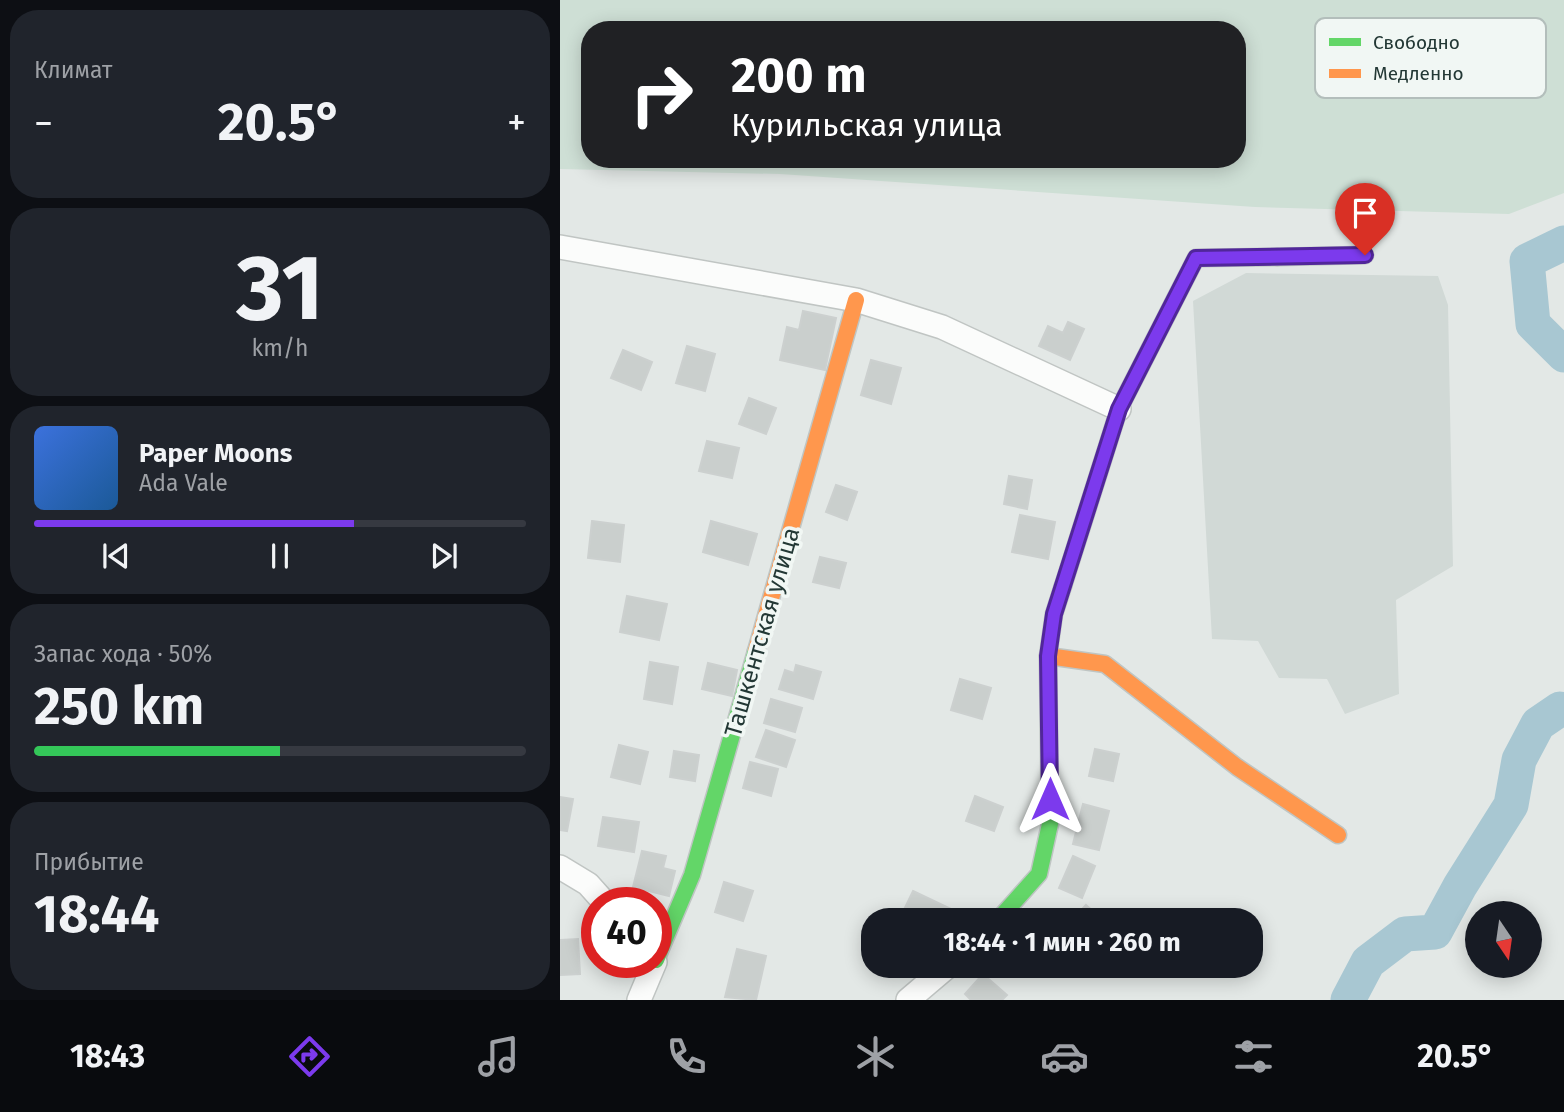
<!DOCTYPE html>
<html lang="ru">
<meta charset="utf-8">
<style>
:root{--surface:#171b24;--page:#20242c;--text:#f1f3f6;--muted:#9ea1a6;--line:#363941;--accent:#7c3aed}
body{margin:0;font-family:"Fira Sans",sans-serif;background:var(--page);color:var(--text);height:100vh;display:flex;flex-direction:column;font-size:26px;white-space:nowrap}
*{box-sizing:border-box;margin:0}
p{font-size:23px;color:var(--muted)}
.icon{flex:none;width:38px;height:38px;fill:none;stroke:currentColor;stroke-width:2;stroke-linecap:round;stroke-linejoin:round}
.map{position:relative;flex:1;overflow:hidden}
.sheet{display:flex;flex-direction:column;gap:10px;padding:10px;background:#0d0f14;width:560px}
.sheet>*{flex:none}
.guide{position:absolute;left:21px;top:21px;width:665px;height:147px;border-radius:28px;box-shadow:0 4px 18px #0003;background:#202124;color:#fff;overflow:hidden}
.needle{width:46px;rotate:167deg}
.fabs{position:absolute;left:905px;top:901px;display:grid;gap:14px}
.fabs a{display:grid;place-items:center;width:77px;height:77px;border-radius:50%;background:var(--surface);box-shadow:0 4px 18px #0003;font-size:35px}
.speed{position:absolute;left:21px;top:887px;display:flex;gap:14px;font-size:35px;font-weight:700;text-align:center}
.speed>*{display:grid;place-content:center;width:91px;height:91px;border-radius:50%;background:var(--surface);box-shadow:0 4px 18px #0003;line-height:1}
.speed .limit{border:10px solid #d22;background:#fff;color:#111}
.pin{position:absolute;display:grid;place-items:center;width:60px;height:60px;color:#fff;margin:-72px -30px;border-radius:50% 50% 50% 0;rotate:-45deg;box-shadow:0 0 7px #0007}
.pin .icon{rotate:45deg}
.me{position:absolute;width:77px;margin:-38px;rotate:0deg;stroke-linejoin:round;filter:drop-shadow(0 0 5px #0008)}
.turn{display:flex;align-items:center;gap:24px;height:147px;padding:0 35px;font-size:32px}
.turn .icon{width:91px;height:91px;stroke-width:2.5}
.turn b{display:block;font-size:49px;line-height:60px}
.big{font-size:52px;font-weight:700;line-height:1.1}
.sheet .tile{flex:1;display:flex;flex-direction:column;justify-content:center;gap:10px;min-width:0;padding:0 24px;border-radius:28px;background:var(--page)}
.sheet .dial{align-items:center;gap:0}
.dial b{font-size:91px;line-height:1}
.song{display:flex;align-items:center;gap:21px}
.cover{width:84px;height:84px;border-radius:10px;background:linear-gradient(135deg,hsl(220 70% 55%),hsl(210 70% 35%))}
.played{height:7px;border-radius:4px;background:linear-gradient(90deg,var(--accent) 65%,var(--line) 65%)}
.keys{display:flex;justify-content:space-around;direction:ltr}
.heat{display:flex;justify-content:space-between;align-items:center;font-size:38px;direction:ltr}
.charge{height:10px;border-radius:5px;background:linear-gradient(90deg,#34c759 50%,var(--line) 0)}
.trip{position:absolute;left:301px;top:908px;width:402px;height:70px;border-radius:28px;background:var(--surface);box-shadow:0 4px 18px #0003;font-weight:700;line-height:70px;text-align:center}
.dock{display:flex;height:112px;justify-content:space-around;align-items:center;background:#090b0e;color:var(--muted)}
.dock .icon{width:49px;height:49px}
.dock .active{color:var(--accent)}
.dock b{font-size:32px;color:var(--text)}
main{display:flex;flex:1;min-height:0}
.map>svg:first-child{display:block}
.built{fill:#d1d9d6}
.green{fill:#cedfd5;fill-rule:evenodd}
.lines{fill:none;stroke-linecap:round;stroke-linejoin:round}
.river{stroke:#a8c7d2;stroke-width:35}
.building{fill:#cacfcd;stroke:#ccd0cf;stroke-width:2}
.street-casing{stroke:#c0c5c3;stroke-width:26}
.fast-casing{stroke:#bfc5c3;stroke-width:19}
.slow-casing{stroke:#bfc5c3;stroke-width:19}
.street{stroke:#fbfcfb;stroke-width:23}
.fast{stroke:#63d668;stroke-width:16}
.slow{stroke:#ff974d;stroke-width:16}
.route-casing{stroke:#51269a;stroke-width:18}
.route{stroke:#7c3aed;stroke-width:12}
.labels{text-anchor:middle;stroke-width:7;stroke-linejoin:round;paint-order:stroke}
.street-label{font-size:24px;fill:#233835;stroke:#f1f7f4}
.key{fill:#f1f7f4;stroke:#b3bebb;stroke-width:2}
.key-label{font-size:19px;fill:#233835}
</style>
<main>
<section class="sheet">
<div class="tile"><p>Климат</p>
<div class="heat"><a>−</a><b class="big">20.5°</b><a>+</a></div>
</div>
<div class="tile dial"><b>31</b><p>km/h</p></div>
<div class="tile">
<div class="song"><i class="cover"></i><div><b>Paper Moons</b><p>Ada Vale</p></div></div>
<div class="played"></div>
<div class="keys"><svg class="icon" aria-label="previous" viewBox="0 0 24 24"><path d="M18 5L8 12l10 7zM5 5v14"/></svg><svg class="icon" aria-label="pause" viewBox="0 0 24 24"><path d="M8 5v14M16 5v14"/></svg><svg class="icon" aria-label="next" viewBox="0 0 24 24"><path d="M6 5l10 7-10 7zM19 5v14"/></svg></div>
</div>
<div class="tile"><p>Запас хода · 50%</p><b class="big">250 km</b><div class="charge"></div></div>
<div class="tile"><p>Прибытие</p><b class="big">18:44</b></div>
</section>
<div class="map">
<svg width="1004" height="1000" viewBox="0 0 1004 1000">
<rect width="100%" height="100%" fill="#e3e8e6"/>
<path class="built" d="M686,273L878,276L888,305L893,566L836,600L839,694L785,714L767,679L719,678L698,641L652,639L633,301Z"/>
<path class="green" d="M0,0H1004V193L949,214L695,207L220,174L0,169ZM30,30H677V159H30Z"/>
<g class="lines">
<path class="river" d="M1004,243L967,261L973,324L1004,355
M788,1000L808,962L845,934L875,932L900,886L951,805L959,760L978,724L1000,709L1004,710"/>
</g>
<path class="building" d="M243,311L276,318L265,370L220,360L227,327L239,330Z
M508,322L524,329L510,360L479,346L488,326L503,333Z
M127,346L155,354L145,391L116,383Z
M63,350L92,362L81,390L51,378Z
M311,360L341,368L331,404L301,395Z
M189,398L216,408L206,434L179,424Z
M147,441L179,448L172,478L139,471Z
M449,476L472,480L467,509L444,504Z
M276,485L297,492L287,520L266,512Z
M460,515L495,522L488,559L452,552Z
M32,521L64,525L60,562L28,558Z
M151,521L197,534L188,565L143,552Z
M260,557L286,563L279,588L253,582Z
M67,596L107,604L99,640L60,632Z
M90,662L118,667L112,704L84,699Z
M148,663L177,670L172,696L142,689Z
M236,665L261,672L253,699L219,689L225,670L234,673Z
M400,679L431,688L422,719L391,710Z
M211,699L242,708L235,732L204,723Z
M206,730L235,740L226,767L196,757Z
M59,745L88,752L80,784L51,777Z
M535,749L559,754L553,781L529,776Z
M114,751L139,755L135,781L110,777Z
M190,762L218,769L211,796L183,788Z
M415,796L443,807L434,831L406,821Z
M0,797L13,799L7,831L0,830Z
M523,804L549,811L539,850L513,844Z
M43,817L79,822L74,852L38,846Z
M82,851L106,856L103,868L115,871L109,896L73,887Z
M513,856L535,866L522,898L499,888Z
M164,882L193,891L183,921L155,912Z
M353,891L393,910L388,920H339Z
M526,905L543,920H512Z
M18,939L20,974L0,975V940Z
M177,949L206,956L196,1000L165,997Z
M423,974L447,995L442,1000H411L405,994Z"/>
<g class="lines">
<g class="street-casing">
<path id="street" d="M0,247L296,300L382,327L559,409
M0,867L28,884L45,903
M79,1000L95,962
M348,1000L388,966"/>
</g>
<g class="fast-casing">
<path id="fast" d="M717,257L805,255
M438,920L479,874L490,824L488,656L494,614L503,586
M96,960L132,875L196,651"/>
</g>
<g class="slow-casing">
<path id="slow" d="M503,586L559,409L636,258L717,257
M196,651L296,300
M488,656L545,664L677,767L778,835"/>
</g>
<use href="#street" class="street"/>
<use href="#fast" class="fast"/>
<use href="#slow" class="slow"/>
</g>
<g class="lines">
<g class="route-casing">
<path id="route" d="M490,799L488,656L494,614L559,409L636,258L805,255"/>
</g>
<use href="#route" class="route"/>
</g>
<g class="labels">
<g class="street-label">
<text transform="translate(202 632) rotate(-74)" y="8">Ташкентская улица</text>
</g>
</g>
<rect x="755" y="18" width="231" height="80" rx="10" class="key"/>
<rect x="769" y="38" width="32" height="8" fill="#63d668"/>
<rect x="769" y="69" width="32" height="9" fill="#ff974d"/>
<g class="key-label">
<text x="813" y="49">Свободно</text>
<text x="813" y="80">Медленно</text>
</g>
</svg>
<div class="fabs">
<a><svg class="needle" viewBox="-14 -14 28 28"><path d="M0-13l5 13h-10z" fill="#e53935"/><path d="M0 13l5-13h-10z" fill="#9ea1a6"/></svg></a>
</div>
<div class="speed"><div class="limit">40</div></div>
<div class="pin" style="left:805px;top:255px;background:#d93025"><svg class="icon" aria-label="arrive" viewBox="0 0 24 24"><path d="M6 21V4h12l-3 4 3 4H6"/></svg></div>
<svg class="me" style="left:490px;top:799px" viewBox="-20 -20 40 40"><path d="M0-17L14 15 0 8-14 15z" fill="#7c3aed" stroke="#fff" stroke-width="4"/></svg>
<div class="trip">18:44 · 1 мин · 260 m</div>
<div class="guide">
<div class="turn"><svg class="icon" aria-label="right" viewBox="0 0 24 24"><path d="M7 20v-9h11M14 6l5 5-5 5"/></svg><div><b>200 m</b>Курильская улица</div></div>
</div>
</div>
</main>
<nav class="dock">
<b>18:43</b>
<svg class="icon active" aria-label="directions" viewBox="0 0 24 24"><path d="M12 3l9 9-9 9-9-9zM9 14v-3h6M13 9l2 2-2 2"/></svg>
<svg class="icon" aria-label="music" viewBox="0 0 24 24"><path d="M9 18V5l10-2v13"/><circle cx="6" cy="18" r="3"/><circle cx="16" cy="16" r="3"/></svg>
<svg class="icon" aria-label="phone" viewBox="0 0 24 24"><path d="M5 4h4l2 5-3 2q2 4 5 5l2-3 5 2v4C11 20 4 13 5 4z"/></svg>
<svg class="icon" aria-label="climate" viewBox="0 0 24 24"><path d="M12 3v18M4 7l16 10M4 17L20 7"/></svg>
<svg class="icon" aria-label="car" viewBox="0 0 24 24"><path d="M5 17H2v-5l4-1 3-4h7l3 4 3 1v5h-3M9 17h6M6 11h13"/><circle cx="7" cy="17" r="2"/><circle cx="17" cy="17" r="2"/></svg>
<svg class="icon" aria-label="filters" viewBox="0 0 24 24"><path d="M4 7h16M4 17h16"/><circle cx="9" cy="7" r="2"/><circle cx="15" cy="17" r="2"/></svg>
<b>20.5°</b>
</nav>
